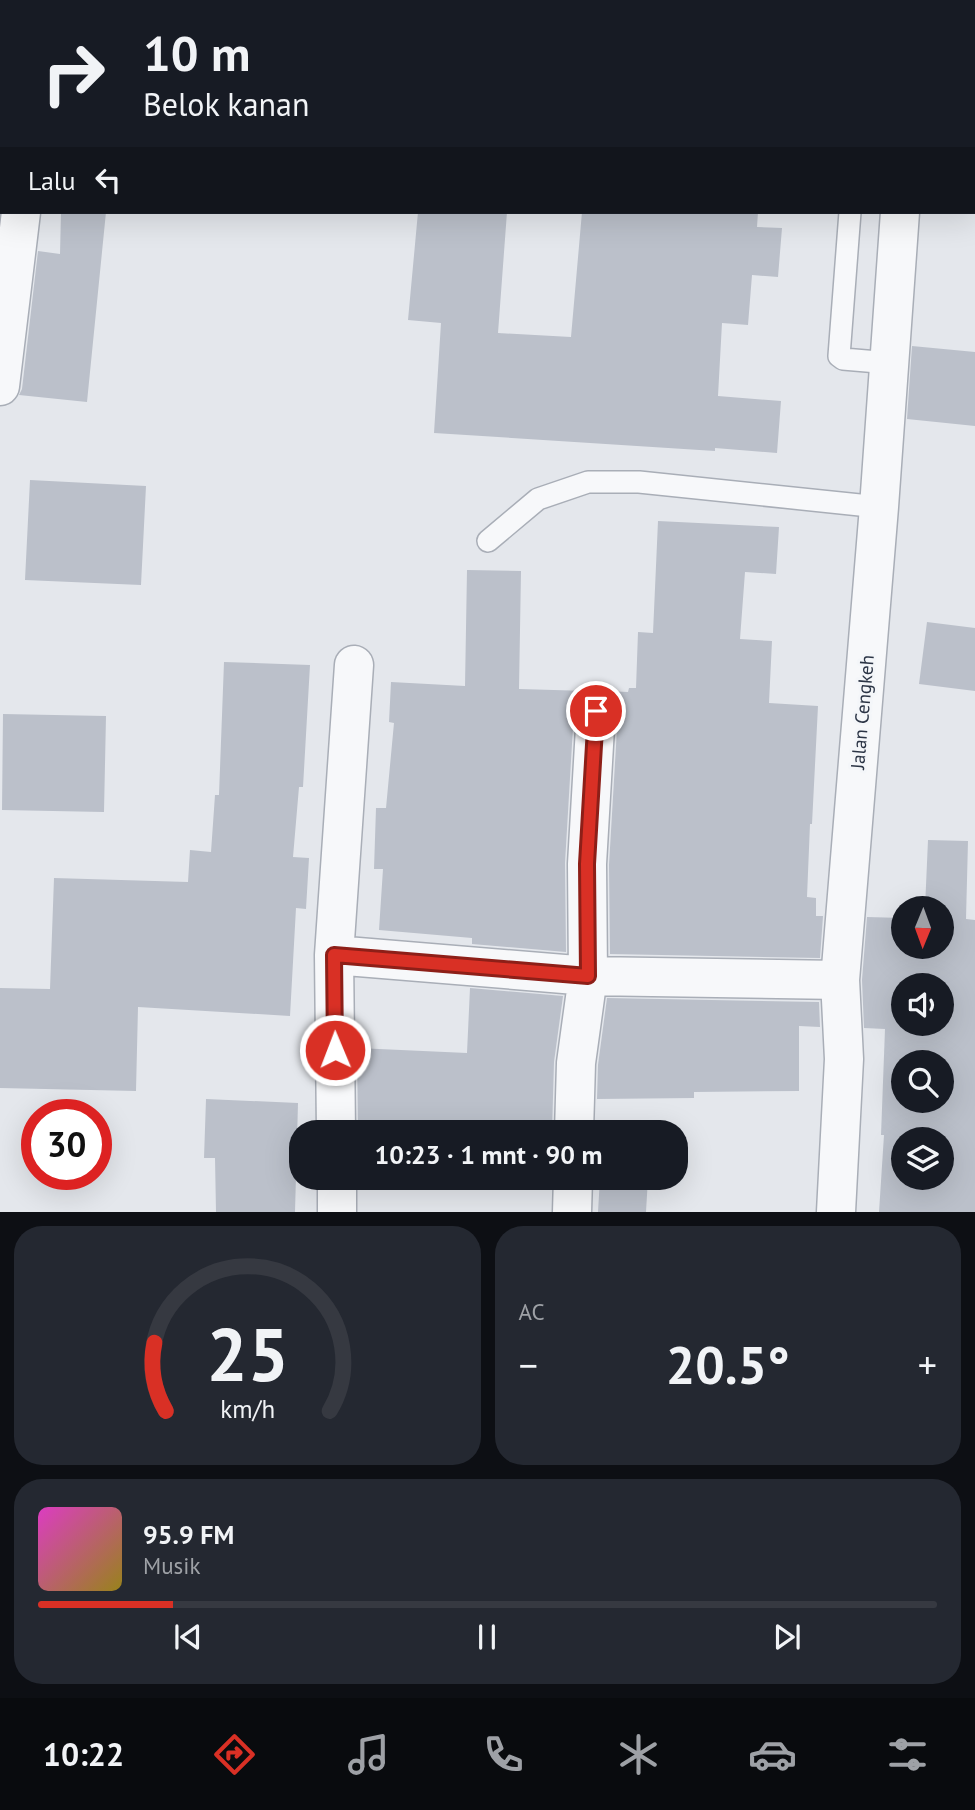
<!DOCTYPE html>
<html lang="id">
<meta charset="utf-8">
<style>
:root{--surface:#171b24;--page:#242831;--text:#f1f3f6;--muted:#9ea1a6;--line:#363941;--accent:#d93025}
body{margin:0;font-family:"PT Sans",sans-serif;background:var(--page);color:var(--text);height:100vh;display:flex;flex-direction:column;font-size:26px;white-space:nowrap}
*{box-sizing:border-box;margin:0}
p{font-size:23px;color:var(--muted)}
.icon{flex:none;width:38px;height:38px;fill:none;stroke:currentColor;stroke-width:2;stroke-linecap:round;stroke-linejoin:round}
.map{position:relative;height:1212px;overflow:hidden}
.sheet{display:flex;flex-direction:column;gap:14px;padding:14px;background:#0d0f14;flex:1}
.sheet>*{flex:none}
.guide{position:absolute;left:0px;top:0px;width:976px;height:214px;box-shadow:0 7px 28px #0002;background:#171b24;color:var(--text);overflow:hidden}
.needle{width:46px;rotate:181deg}
.tools{position:absolute;left:891px;top:896px;display:grid;gap:14px}
.tools a{display:grid;place-items:center;width:63px;height:63px;border-radius:50%;background:var(--surface);box-shadow:0 7px 28px #0002;font-size:35px}
.speed{position:absolute;left:21px;top:1099px;display:flex;gap:14px;font-size:35px;font-weight:700;text-align:center}
.speed>*{display:grid;place-content:center;width:91px;height:91px;border-radius:50%;background:var(--surface);box-shadow:0 7px 28px #0002;line-height:1}
.speed .limit{border:10px solid #d22;background:#fff;color:#111}
.pin{position:absolute;display:grid;place-items:center;width:60px;height:60px;color:#fff;margin:-30px;border:4px solid #fff;border-radius:50%;box-shadow:0 2px 7px #0007}
.me{position:absolute;width:77px;margin:-38px;rotate:359deg;stroke-linejoin:round;filter:drop-shadow(0 0 5px #0008)}
.turn{display:flex;align-items:center;gap:24px;height:147px;padding:0 28px;font-size:32px}
.turn .icon{width:91px;height:91px;stroke-width:2.5}
.turn b{display:block;font-size:49px;line-height:60px}
.then{display:flex;align-items:center;height:66px;padding:0 28px;background:#0003;gap:14px;font-size:26px}
.big{font-size:52px;font-weight:700;line-height:1.1}
.sheet .card{flex:1;display:flex;flex-direction:column;justify-content:center;gap:10px;min-width:0;padding:0 24px;border-radius:28px;background:var(--page)}
.sheet .dial{align-items:center;gap:0}
.dial svg{height:182px;overflow:visible;fill:none;stroke:var(--line);stroke-width:7;stroke-linecap:round;text-anchor:middle}
.dial text{fill:var(--text);stroke:none}
.song{display:flex;align-items:center;gap:21px}
.cover{width:84px;height:84px;border-radius:10px;background:linear-gradient(135deg,hsl(310 70% 55%),hsl(50 70% 35%))}
.played{height:7px;border-radius:4px;background:linear-gradient(90deg,var(--accent) 15%,var(--line) 15%)}
.keys{display:flex;justify-content:space-around;direction:ltr}
.heat{display:flex;justify-content:space-between;align-items:center;font-size:38px;direction:ltr}
.sheet .tiles{flex:1;display:grid;gap:14px;grid-template-columns:1fr 1fr}
.card:last-child{grid-column:span 2}
.trip{position:absolute;left:289px;top:1120px;width:399px;height:70px;border-radius:28px;background:var(--surface);box-shadow:0 7px 28px #0002;font-weight:700;line-height:70px;text-align:center}
.tab-bar{display:flex;height:112px;justify-content:space-around;align-items:center;background:#090b0e;color:var(--muted)}
.tab-bar .icon{width:49px;height:49px}
.tab-bar .on{color:var(--accent)}
.tab-bar b{font-size:32px;color:var(--text)}
.map>svg:first-child{display:block}
.building{fill:#bbc0ca;fill-rule:evenodd}
.lines{fill:none;stroke-linecap:round;stroke-linejoin:round}
.lane-casing{stroke:#a9aeb7;stroke-width:24}
.street-casing{stroke:#a9aeb7;stroke-width:41}
.lane{stroke:#f7f8fa;stroke-width:21}
.street{stroke:#f7f8fa;stroke-width:38}
.route-casing{stroke:#8d1f18;stroke-width:18}
.route{stroke:#d93025;stroke-width:12}
.labels{text-anchor:middle;stroke-width:6;stroke-linejoin:round;paint-order:stroke}
.street-label{font-size:19px;fill:#2b3445;stroke:#f4f6f9}
</style>
<div class="map">
<svg width="975" height="1212" viewBox="0 0 975 1212">
<rect width="100%" height="100%" fill="#e4e7ec"/>
<path class="building" d="M61,212H106L87,402L19,395L22,389L38,251L60,254Z
M418,212H507L498,333L571,337L582,212H758L757,227L782,228L778,277L752,275L748,325L722,323L718,396L781,401L777,453L715,448V451L434,433L441,323L408,320Z
M912,346L975,352V426L907,419Z
M30,480L146,486L141,585L25,580Z
M658,521L779,527L776,574L745,572L740,639L772,641L769,703L818,706L812,824H810L807,897L816,898V916H823L820,958L610,954L609,865L618,712L615,701L609,693L604,691L628,692L629,688H636L638,632L653,633Z
M467,570L521,571L519,689L588,691L578,698L574,710L565,863L566,952L472,944V938L379,930L383,869H374L376,808H386L394,723L389,722L391,682L465,686Z
M927,622L975,628V691L919,684Z
M224,662L310,665L303,787H299L293,857L309,858L306,909L296,908L290,1016L138,1007L136,1091L0,1088V988L50,989L54,878L188,882L190,850L211,852L215,795H219Z
M3,714L106,716L104,812L2,810Z
M928,840L968,841L966,919L975,920V1212H879L884,1135H881L885,1029L864,1028L862,980L867,917L903,918V947H942V908H925ZM903,985H942V1024H903ZM903,1062H942V1101H903ZM903,1139H942V1178H903Z
M470,988L563,996L554,1062L552,1132H358L357,1048L467,1053Z
M607,998L819,1002L820,1027L799,1026V1091L694,1092V1098L597,1099L598,1065Z
M206,1099L298,1103L295,1212H216L215,1158H204Z
M600,1178H648L646,1212H598Z"/>
<g class="lines">
<g class="lane-casing">
<path id="lane" d="M5,0V2
M134,2V0
M850,212L839,356L843,359L890,363
M488,541L538,499L588,482H639L879,507"/>
</g>
<g class="street-casing">
<path id="street" d="M326,2L330,0
M915,2V0
M0,386L21,212
M334,955L354,665
M336,1132L334,955L588,976L840,980
M574,1132L576,1063L588,976L587,864L596,711
M337,1178V1212
M572,1212L573,1178
M836,1212L844,1059L840,980L879,507L900,212"/>
</g>
<use href="#lane" class="lane"/>
<use href="#street" class="street"/>
</g>
<g class="lines">
<g class="route-casing">
<path id="route" d="M335,1050L334,955L588,976L587,864L596,711"/>
</g>
<use href="#route" class="route"/>
</g>
<g class="labels">
<g class="street-label">
<text transform="translate(862 712) rotate(-85)" y="7">Jalan Cengkeh</text>
</g>
</g>
</svg>
<div class="tools">
<a><svg class="needle" viewBox="-14 -14 28 28"><path d="M0-13l5 13h-10z" fill="#e53935"/><path d="M0 13l5-13h-10z" fill="#9ea1a6"/></svg></a>
<a><svg class="icon" aria-label="sound" viewBox="0 0 24 24"><path d="M4 9h4l5-4v14l-5-4H4zM17 9q2 3 0 6"/></svg></a>
<a><svg class="icon" aria-label="search" viewBox="0 0 24 24"><circle cx="10" cy="10" r="6"/><path d="M15 15l6 6"/></svg></a>
<a><svg class="icon" aria-label="layers" viewBox="0 0 24 24"><path d="M12 4l9 5-9 5-9-5zM3 14l9 5 9-5"/></svg></a>
</div>
<div class="speed"><div class="limit">30</div></div>
<div class="pin" style="left:596px;top:711px;background:#d93025"><svg class="icon" aria-label="arrive" viewBox="0 0 24 24"><path d="M6 21V4h12l-3 4 3 4H6"/></svg></div>
<svg class="me" style="left:335px;top:1050px" viewBox="-20 -20 40 40"><circle r="17" fill="#d93025" stroke="#fff" stroke-width="3"/><path d="M0-11L8 9 0 5-8 9z" fill="#fff"/></svg>
<div class="trip">10:23 · 1 mnt · 90 m</div>
<div class="guide">
<div class="turn"><svg class="icon" aria-label="right" viewBox="0 0 24 24"><path d="M7 20v-9h11M14 6l5 5-5 5"/></svg><div><b>10 m</b>Belok kanan</div></div>
<div class="then">Lalu<svg class="icon" aria-label="left" viewBox="0 0 24 24"><path d="M17 20v-9H6M10 6l-5 5 5 5"/></svg></div>
</div>
</div>
<section class="sheet">
<div class="tiles">
<div class="card dial"><svg viewBox="0 0 100 80">
<path d="M14 69A42 42 0 1 1 86 69"/>
<path d="M14 69A42 42 0 0 1 9 39" stroke="#d93025"/>
<text x="50" y="56" font-size="32" font-weight="700">25</text>
<text x="50" y="72" font-size="11">km/h</text>
</svg></div>
<div class="card"><p>AC</p>
<div class="heat"><a>−</a><b class="big">20.5°</b><a>+</a></div>
</div>
<div class="card">
<div class="song"><i class="cover"></i><div><b>95.9 FM</b><p>Musik</p></div></div>
<div class="played"></div>
<div class="keys"><svg class="icon" aria-label="previous" viewBox="0 0 24 24"><path d="M18 5L8 12l10 7zM5 5v14"/></svg><svg class="icon" aria-label="pause" viewBox="0 0 24 24"><path d="M8 5v14M16 5v14"/></svg><svg class="icon" aria-label="next" viewBox="0 0 24 24"><path d="M6 5l10 7-10 7zM19 5v14"/></svg></div>
</div>
</div>
</section>
<nav class="tab-bar">
<b>10:22</b>
<svg class="icon on" aria-label="directions" viewBox="0 0 24 24"><path d="M12 3l9 9-9 9-9-9zM9 14v-3h6M13 9l2 2-2 2"/></svg>
<svg class="icon" aria-label="music" viewBox="0 0 24 24"><path d="M9 18V5l10-2v13"/><circle cx="6" cy="18" r="3"/><circle cx="16" cy="16" r="3"/></svg>
<svg class="icon" aria-label="phone" viewBox="0 0 24 24"><path d="M5 4h4l2 5-3 2q2 4 5 5l2-3 5 2v4C11 20 4 13 5 4z"/></svg>
<svg class="icon" aria-label="climate" viewBox="0 0 24 24"><path d="M12 3v18M4 7l16 10M4 17L20 7"/></svg>
<svg class="icon" aria-label="car" viewBox="0 0 24 24"><path d="M5 17H2v-5l4-1 3-4h7l3 4 3 1v5h-3M9 17h6M6 11h13"/><circle cx="7" cy="17" r="2"/><circle cx="17" cy="17" r="2"/></svg>
<svg class="icon" aria-label="filters" viewBox="0 0 24 24"><path d="M4 7h16M4 17h16"/><circle cx="9" cy="7" r="2"/><circle cx="15" cy="17" r="2"/></svg>
</nav>
